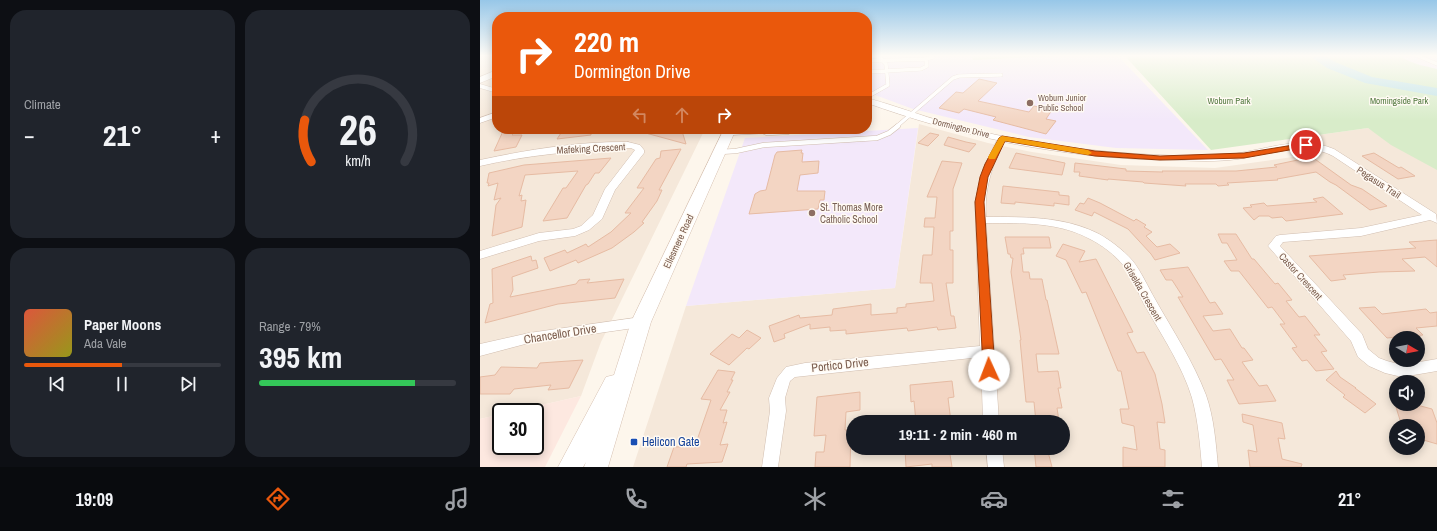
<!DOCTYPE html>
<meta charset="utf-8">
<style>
:root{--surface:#171b24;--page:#20242c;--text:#f1f3f6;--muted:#9ea1a6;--line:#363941;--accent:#ea580c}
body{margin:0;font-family:"Archivo Narrow",sans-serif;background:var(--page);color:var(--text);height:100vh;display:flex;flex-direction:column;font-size:15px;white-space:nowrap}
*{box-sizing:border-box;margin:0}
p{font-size:13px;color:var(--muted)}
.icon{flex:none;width:22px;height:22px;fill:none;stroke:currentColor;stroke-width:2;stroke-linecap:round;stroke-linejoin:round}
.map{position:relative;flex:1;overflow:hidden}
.panel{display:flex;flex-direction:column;gap:10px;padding:10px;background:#0d0f14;width:480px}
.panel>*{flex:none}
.top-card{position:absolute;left:12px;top:12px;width:380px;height:122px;border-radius:16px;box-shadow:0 2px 10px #0003;background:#ea580c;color:#fff;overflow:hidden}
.needle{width:26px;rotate:100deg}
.tools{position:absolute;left:909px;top:331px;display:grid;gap:8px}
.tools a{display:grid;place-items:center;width:36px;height:36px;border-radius:50%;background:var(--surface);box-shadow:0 2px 10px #0003;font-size:20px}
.speed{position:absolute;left:12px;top:403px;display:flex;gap:8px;font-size:20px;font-weight:700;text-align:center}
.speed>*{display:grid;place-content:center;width:52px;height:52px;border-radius:50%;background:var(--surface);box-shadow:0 2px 10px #0003;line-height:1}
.speed .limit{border:2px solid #111;border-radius:6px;background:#fff;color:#111}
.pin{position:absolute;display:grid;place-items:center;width:34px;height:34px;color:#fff;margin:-17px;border:2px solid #fff;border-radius:50%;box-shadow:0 1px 4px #0007}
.me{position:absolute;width:44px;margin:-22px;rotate:358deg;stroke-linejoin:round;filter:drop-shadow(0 0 3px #0008)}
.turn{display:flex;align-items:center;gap:14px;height:84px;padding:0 16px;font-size:18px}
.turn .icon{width:52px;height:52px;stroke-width:2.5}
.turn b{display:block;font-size:28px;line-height:34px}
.lanes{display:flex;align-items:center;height:38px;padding:0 16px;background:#0003;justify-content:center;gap:20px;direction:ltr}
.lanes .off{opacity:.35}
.big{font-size:30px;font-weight:700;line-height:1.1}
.panel .card{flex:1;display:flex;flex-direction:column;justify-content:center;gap:6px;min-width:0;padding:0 14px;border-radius:16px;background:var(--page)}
.panel .dial{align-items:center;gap:0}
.dial svg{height:104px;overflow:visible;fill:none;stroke:var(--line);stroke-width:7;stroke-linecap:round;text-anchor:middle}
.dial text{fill:var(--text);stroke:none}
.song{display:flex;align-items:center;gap:12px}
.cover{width:48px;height:48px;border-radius:6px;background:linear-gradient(135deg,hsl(10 70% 55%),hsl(60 70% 35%))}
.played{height:4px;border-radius:2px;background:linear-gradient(90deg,var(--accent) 50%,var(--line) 50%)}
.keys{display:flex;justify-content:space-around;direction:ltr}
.heat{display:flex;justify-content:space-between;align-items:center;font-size:22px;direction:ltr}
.charge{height:6px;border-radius:3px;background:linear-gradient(90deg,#34c759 79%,var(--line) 0)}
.panel .tiles{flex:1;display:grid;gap:10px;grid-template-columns:repeat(2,1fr)}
.trip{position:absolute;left:366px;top:415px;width:224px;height:40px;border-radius:20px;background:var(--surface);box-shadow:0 2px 10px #0003;font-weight:700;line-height:40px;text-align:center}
.tabs{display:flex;height:64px;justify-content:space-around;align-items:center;background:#090b0e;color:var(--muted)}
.tabs .icon{width:28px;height:28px}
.tabs .active{color:var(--accent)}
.tabs b{font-size:18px;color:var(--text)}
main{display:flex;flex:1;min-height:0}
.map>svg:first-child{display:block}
.residential{fill:#f5e8da;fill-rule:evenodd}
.commercial{fill:#fde8e0}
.education{fill:#f3e8fa}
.green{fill:#d8ecc9}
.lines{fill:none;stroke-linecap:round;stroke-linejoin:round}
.river{fill:#bfe3e8;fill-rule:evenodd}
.building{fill:#f3d5c3;stroke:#e6bba3}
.service-far1-casing{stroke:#d1beb0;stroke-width:4}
.service-casing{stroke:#d1beb0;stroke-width:5.5}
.minor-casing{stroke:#d1beb0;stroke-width:1}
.tertiary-casing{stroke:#d1beb0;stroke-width:1}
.secondary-casing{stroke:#d6c0b0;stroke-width:1}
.service-far1{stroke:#fff;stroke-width:3.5}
.service{stroke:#fff;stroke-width:4.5}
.minor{fill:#fff;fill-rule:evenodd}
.tertiary{fill:#fff;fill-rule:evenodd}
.secondary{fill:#fff;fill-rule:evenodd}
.route{fill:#ea580c;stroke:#983908}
.slow{fill:#f59e0b}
.education-dot{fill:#8d6e63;stroke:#fffaf3;stroke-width:1.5}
.transit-dot{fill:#1a4fb4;stroke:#fffaf3;stroke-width:1.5}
.labels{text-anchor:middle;stroke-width:3;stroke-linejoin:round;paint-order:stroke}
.far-education-label{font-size:9px;fill:#785e54;stroke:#fffaf3;text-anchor:start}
.far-park-label{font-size:9px;fill:#537a41;stroke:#fffaf3}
.far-street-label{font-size:9px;fill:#7a5c4d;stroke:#fffaf3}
.street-label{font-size:10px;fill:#7a5c4d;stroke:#fffaf3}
.education-label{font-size:10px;fill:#785e54;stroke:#fffaf3;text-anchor:start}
.near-street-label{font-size:12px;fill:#7a5c4d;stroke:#fffaf3}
.near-transit-label{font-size:12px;fill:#164399;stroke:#fffaf3;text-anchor:start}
</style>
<main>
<section class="panel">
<div class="tiles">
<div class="card"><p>Climate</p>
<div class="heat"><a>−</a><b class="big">21°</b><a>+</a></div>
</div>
<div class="card dial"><svg viewBox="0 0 100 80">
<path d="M14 69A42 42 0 1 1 86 69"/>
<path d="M14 69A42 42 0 0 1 9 37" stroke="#ea580c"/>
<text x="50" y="56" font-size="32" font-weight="700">26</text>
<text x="50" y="72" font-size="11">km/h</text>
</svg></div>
<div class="card">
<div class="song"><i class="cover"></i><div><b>Paper Moons</b><p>Ada Vale</p></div></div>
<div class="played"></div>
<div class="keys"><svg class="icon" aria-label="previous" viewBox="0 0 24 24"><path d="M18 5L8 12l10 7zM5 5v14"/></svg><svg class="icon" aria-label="pause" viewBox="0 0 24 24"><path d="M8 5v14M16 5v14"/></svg><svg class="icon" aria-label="next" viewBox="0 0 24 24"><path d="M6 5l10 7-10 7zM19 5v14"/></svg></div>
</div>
<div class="card"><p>Range · 79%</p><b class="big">395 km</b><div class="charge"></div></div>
</div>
</section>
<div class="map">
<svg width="957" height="467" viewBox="0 0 957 467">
<rect width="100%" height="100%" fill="#fdf6ec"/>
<path class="residential" d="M0,56H17V129H225L121,342L101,396L31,412H21V414L0,419Z
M439,124L508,143L552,152L641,165L735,168L841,153L817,138L888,128L957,168V467H153L206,306L415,288ZM916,338H938V360H916ZM916,382H938V404H916ZM373,422H583V448H373ZM916,426H938V448H916Z"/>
<path class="commercial" d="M101,396L65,467H0V419L21,414V446H55V412H31Z"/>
<path class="education" d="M387,56H638L728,150L636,148L549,137L433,109L387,92Z
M921,56H957V75L924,63Z
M438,128L415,288L206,306L265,138Z"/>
<path class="green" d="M492,56H573L493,60Z
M645,56H921C930,64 946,66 957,69V170L911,145L888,128L731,150Z"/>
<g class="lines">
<path class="river" d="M835,56H845L855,62L892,77L957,88V96L885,83L847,68L833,58Z"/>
</g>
<path class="building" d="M499,79L517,83L498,101L549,112L554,106L572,110L566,119L576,121L566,134L513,120L516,117L484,109L479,113L459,108L476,92L483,93Z
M24,129H38L32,135H42L36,147L14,151Z
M90,129H111V135L77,139L83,130Z
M162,129H197L202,131L206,144L162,132Z
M450,133L459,135L448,146L438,143Z
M468,137L486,142L496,144L489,152L464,145Z
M201,149L179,190H182L177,201L162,222L164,223L154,232L132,248L98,263L96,260L70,271L64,258L85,250L87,253L106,244L108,247L131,232L151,213H145L164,188H157L176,159L180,158L181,151Z
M322,150L321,153H323L322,162L339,161L338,173L320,175L317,191H345L344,200H340L338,209L269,214L275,194L280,191L286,190L295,155L297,152Z
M536,153L585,163L582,175L529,168Z
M894,153L919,168L921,167L935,176L918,179L882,156Z
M832,157L871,185L882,189L907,206L890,210L856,185L850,182L836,172L797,179L798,180L747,183L749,185L738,186L736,184H705L706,186L664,183L663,182L628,179V180L599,176L600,172H594L595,163L646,169V171L683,172L682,171H756L797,167L794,165Z
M131,158L119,173H115L108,184L106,185L87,218L63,221L83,188H86L98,171L45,175L39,196L42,195L41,201L46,200L42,227L12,236L16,205L21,198L14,200L18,183L8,186L9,183H7L9,173L44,165Z
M462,161L482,163L473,189V231H470V250H473V283H466L471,316H474L476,328L458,330L457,327L428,331L427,328L366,334V330L350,331V327L330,329V324L304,334L305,338L294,342L289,326L319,315L320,318L352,315L353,309L391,304V315L417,313V308L426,307V304L454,301L452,283H440L443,255H452L454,227H444L445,218H455L457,197H447Z
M523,186L579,192V195L589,196V205L574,203V206L535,202V204L521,203Z
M843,197L863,214L806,221L802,217L792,218L789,216H779L774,220L763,208L772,207L770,205L784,203L787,206L837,202L833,199Z
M608,198L620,203L654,221L656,219L666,225L664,227L672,232L666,236L677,247L690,244L700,253L675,260L671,254L648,229L614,212L612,216L595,210L600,203L604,204Z
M738,234H756L772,259H774L795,284L798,283L812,300L806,301L819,317L825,316L840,335H834L847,351L841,352L854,369L836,371L827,360L822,361L812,348L817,347L800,324H805L792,307L788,308L759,271H751L744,261L757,260L747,243H742Z
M525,237H569L571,248H543L544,254H541L543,272H549L550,279H562L566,300H567L579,354H556L558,372L578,371L581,388H578L582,408H577L579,421L556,422L554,402H546L540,340H541L531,272L533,258H531L530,254H528Z
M957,240V267L945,257L922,259L935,271L899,272L863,275L866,279L851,281L829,256L936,248L929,242Z
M583,244L605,251L599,262L616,259L653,332L647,333L657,353L664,352L675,374L682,404L685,423L677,422L680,449L685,450V467H643V447L657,450L654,426L642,423L640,409H649L641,371H638L606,292L602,293L586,260L576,256Z
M51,256L52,261L56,260L58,268L32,277L33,290L30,297L96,284L99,280L110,279L107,283L144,279L135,298L78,304L5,323L10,304L13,303L12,269Z
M708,267L730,303L735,302L743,314L723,316L733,331L750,329L762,348H764L773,360L762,362L779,386L787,385L796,401L759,404L747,380H754L741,359L735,360L698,297H703L692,280H686L680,270Z
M895,307L902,314L946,309L950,313L957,312V326L936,328L943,335L907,338L879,308Z
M267,330L281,338L269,349L267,348L249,365L230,354L252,334L259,338Z
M103,360L89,388L68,390L71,385L34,389L30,394H0V377L15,375L21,367L57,368L60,363Z
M238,370L255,372L251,380H253L247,392H250L240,410H247L243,423L247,422L240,445L248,444L242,462L207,464L206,467H187L194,447L215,446L231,400L221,399Z
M856,371L860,377L876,388H875L896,404L885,413L863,397L865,395L846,380Z
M472,381L474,397L468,398L471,422H436L434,401L431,402L430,385Z
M380,392V410L366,412L365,430H371L370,467H335L336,452H344L346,435L334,436L337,397Z
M915,404H933L952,409L957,423V444L940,439L938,426L920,420Z
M762,414L802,423L805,439L798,438L802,459L822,464L821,467H770L768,450L777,452L773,425L763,422Z
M431,448H469L472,467H452V464L426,467L425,449Z
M554,448H567L572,467H556Z"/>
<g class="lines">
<g class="service-far1-casing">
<path id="service-far1" d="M387,56L398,57
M938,56L957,64
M387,61L446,59
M387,72L441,69L447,66L446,59L453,57L452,56
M387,97L408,85L406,64L398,56
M416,127L473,78L479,76L521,75"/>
</g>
<g class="service-casing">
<path id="service" d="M283,131L287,133L308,132L309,129
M248,133L283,131L284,129
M240,152L256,151L284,145L397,138L409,133L418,126"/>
</g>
<g class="minor-casing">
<path id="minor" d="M0,84L17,89V93L0,88Z
M387,98C414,105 441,116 468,123C521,138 576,147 632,152C669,155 707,157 744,155C781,152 818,134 854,149L956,214L957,223L950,220L881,236L803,242L800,246L882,334L888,349L899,358L907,361L922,365L957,359V371L922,377L905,373L889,366L878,357L871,341L788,246L796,236L800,235L881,228L942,215L853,156C822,140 790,154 758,159C737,162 715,161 694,160C637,160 580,153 524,142C512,166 504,189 506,217C544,217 584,216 619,234C630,240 643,250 652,260C661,271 668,287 675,299C693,331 713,361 726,395C734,418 736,444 738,467H722C720,444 718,420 712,398C703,367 681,334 665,306C658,293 652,277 644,266C635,255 622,245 610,239C579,222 542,223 506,223L519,422H503L501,357L315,377L310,381L305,398L306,411L298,467H282L290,411L289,398L297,378L306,367L325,363L500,346L495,202L503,169L517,140C472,131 429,118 387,103Z
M17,112V117L0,123V118Z
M148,142L160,145L164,150V153L135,190L122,219L109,230L95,236L59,241L0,259V251L59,233L93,229L101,226L113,215L125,189L155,150L151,148H143C95,151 47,155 0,166V160C46,150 100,141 148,142Z
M161,317L166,318L168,322L166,326L161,327L49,343L0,356V344L49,333Z
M506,448H522L524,467H508Z"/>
</g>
<g class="tertiary-casing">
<path id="tertiary" d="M17,70V76L0,83V77Z"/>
</g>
<g class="secondary-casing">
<path id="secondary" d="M244,129H256L171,322L128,467H104L106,462L103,467H78L126,377L134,375L151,322Z"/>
</g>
<use href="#service-far1" class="service-far1"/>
<use href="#service" class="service"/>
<use href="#minor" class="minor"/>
<use href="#tertiary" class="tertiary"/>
<use href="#secondary" class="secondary"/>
</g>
<linearGradient id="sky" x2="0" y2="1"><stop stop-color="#97c7e8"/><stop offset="0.46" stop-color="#fefbf6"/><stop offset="1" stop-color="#fefbf6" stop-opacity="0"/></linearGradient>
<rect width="957" height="121" fill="url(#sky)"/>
<path class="route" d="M522,136L615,151L680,156L764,153L826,143L830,145L826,147L764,158L680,160L615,156L525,141L508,177L504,202L515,370L513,374L509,375L505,374L503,370L495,202L500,177L505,164L519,138Z"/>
<path class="slow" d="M522,136L608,150L612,153L608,155L525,141L515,159H509L508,157L519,138Z"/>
<g class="education-dot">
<circle cx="550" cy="103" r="4"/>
<circle cx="332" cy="213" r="4"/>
</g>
<rect class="transit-dot" x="150" y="438" width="8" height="8" rx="2"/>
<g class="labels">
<g class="far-education-label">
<text x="558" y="101">Woburn Junior<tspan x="558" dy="10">Public School</tspan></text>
</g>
<g class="far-park-label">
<text x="749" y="104">Woburn Park</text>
<text x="919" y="104">Morningside Park</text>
</g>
<g class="far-street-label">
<text transform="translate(481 128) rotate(14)" y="3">Dormington Drive</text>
</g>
<g class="street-label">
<text transform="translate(111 148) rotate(-3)" y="4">Mafeking Crescent</text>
<text transform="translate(899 182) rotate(33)" y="4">Pegasus Trail</text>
<text transform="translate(198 241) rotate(-65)" y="4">Ellesmere Road</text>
<text transform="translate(821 276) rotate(48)" y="4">Castor Crescent</text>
<text transform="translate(663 291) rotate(60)" y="4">Griselda Crescent</text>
</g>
<g class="education-label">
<text x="340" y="211">St. Thomas More<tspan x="340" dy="12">Catholic School</tspan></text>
</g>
<g class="near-street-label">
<text transform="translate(80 334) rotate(-9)" y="4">Chancellor Drive</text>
<text transform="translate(360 365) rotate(-6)" y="4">Portico Drive</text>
</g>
<g class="near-transit-label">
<text x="162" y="446">Helicon Gate</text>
</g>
</g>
</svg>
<div class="tools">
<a><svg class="needle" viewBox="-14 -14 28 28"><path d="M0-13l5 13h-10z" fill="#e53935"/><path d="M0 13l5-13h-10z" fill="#9ea1a6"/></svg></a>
<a><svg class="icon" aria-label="sound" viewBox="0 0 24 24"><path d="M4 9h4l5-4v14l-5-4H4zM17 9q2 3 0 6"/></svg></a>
<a><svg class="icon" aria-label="layers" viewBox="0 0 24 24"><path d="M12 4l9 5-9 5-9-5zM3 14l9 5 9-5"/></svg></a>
</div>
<div class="speed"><div class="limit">30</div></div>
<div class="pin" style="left:826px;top:145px;background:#d93025"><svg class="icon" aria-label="arrive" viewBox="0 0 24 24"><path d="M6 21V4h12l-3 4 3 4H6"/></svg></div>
<svg class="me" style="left:509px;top:370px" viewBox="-20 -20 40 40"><circle r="19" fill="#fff"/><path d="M0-13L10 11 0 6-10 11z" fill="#ea580c"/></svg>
<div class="trip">19:11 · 2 min · 460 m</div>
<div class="top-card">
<div class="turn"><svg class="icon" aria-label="right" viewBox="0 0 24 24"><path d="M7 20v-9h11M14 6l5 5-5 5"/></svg><div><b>220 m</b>Dormington Drive</div></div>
<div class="lanes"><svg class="icon off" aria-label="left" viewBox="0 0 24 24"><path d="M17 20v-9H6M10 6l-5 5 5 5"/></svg><svg class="icon off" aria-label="ahead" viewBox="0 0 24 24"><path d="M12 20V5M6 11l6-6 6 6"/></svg><svg class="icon" aria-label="right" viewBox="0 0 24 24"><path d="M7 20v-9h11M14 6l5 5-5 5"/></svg></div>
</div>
</div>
</main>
<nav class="tabs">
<b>19:09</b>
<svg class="icon active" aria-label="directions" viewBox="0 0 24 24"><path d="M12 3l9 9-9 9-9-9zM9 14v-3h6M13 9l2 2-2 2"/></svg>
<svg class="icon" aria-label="music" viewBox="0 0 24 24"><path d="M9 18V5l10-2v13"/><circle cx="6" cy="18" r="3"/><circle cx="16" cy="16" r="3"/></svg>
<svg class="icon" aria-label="phone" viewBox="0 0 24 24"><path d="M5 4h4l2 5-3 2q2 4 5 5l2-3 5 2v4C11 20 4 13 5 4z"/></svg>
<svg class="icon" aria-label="climate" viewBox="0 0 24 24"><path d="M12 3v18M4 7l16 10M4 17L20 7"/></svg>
<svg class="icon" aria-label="car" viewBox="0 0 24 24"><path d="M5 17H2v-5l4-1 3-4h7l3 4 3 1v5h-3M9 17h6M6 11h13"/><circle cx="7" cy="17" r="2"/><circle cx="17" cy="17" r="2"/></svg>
<svg class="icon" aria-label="filters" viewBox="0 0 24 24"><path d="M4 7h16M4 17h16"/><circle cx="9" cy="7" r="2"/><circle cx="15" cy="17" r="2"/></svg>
<b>21°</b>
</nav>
